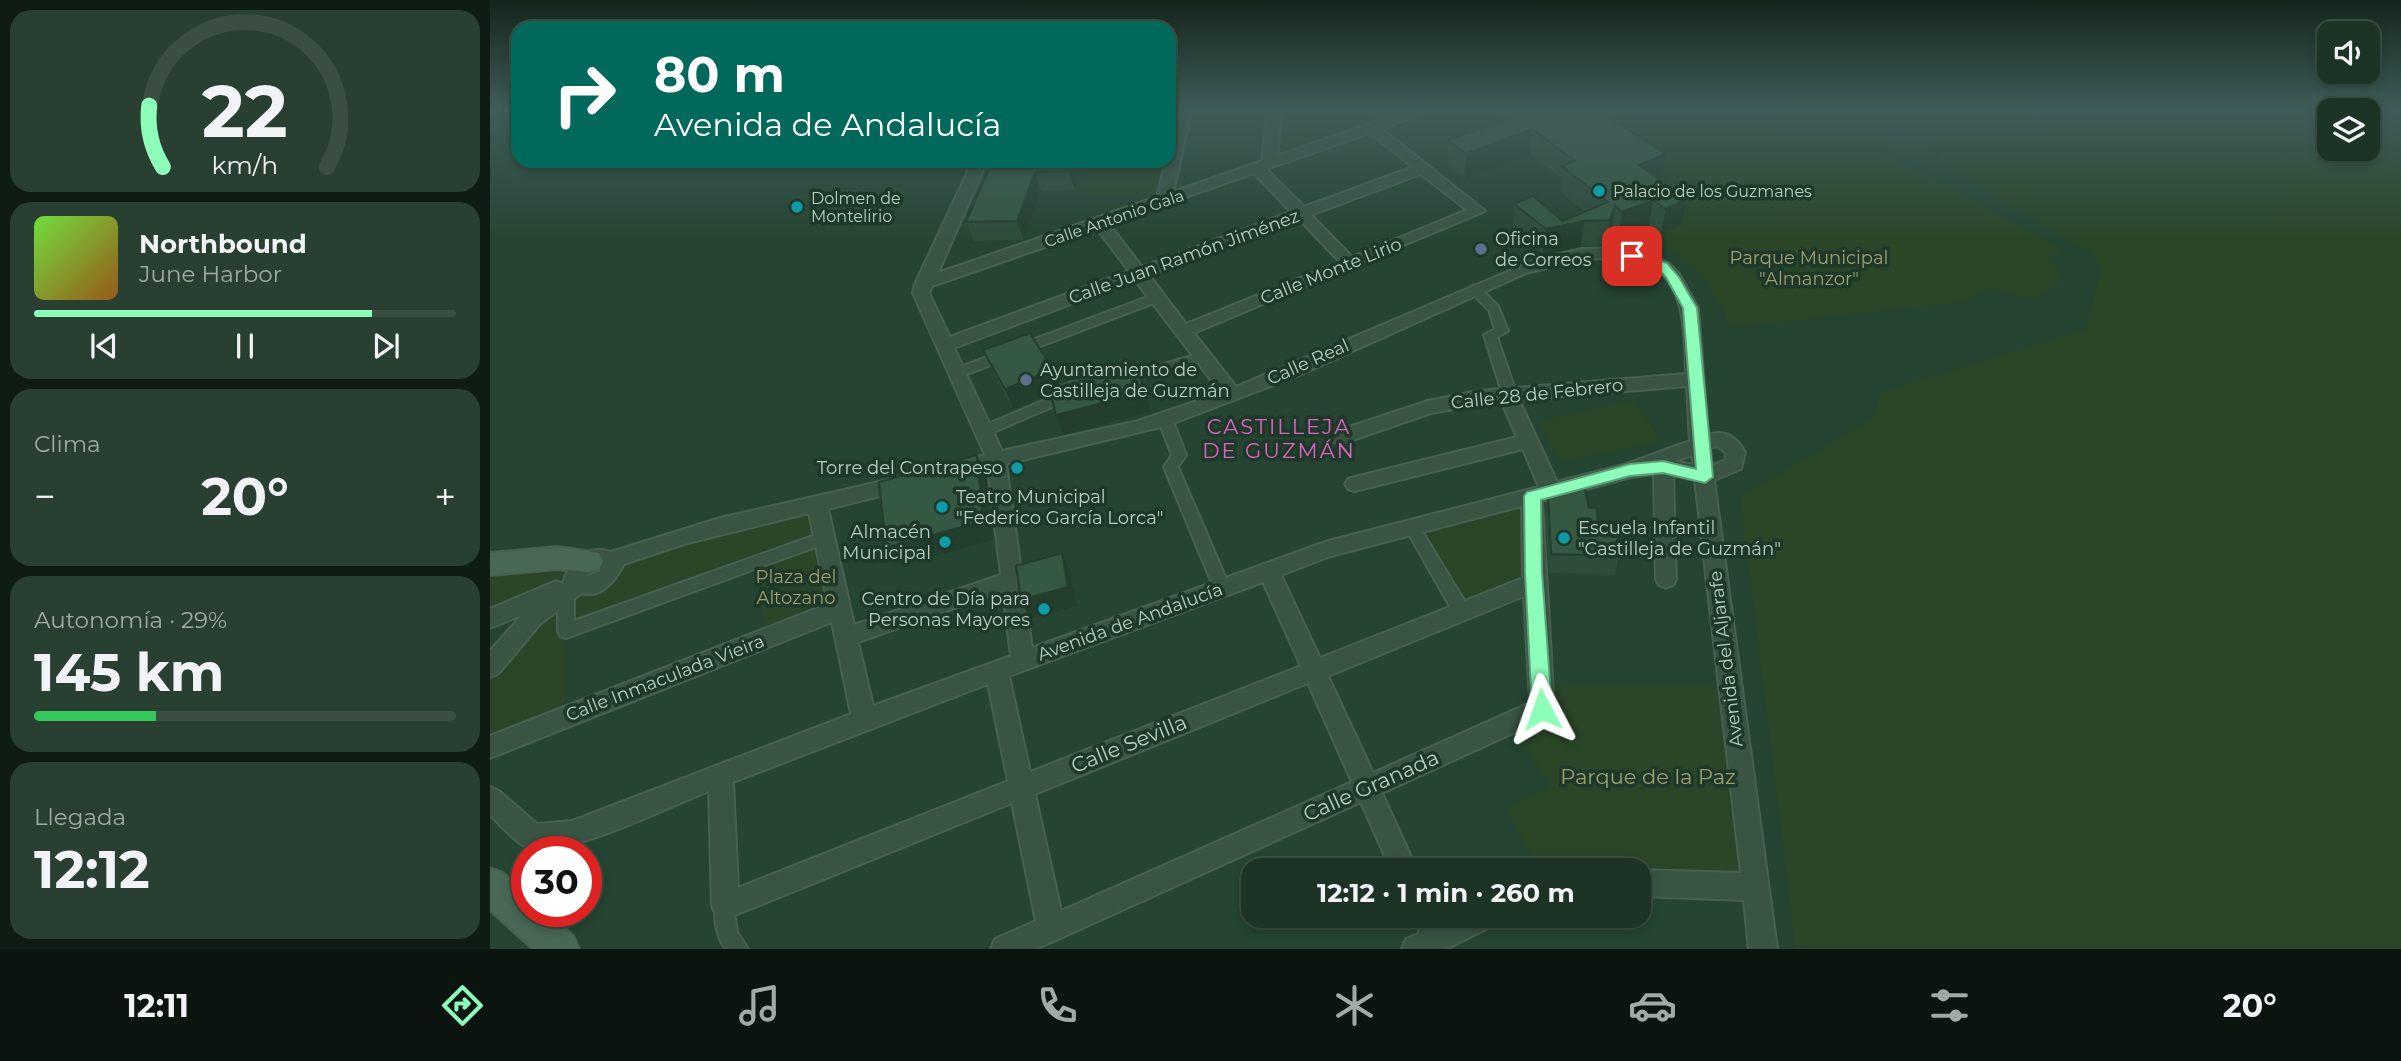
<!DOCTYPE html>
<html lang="es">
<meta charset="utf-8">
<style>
:root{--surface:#1c3325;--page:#293f32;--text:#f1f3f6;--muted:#a0aaa7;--line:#3a4e42;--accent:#8cfeba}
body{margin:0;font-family:Montserrat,sans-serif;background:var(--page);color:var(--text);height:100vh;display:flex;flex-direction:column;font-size:26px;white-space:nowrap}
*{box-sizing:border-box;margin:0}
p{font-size:23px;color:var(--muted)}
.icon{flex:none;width:38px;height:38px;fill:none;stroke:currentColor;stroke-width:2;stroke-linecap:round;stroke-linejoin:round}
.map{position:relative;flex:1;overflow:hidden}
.details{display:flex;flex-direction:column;gap:10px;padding:10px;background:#0f1c14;width:490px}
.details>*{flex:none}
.banner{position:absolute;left:21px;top:21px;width:665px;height:147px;border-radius:21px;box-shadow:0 4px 10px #0003,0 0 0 2px var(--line);background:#00695c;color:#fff;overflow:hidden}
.buttons{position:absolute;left:1827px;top:21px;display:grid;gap:14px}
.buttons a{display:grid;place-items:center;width:63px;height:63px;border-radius:14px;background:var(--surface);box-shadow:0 4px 10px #0003,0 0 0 2px var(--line);font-size:35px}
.speed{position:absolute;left:21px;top:836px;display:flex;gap:14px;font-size:35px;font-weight:700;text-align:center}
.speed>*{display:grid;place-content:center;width:91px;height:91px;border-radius:50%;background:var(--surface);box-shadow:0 4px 10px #0003,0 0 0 2px var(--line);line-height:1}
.speed .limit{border:10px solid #d22;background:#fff;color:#111}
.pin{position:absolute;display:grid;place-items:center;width:60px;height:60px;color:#fff;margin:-30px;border-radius:14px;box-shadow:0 4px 10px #0006}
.me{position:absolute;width:77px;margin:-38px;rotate:356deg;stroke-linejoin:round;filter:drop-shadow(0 0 5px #0008)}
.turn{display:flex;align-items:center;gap:24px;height:147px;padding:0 28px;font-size:32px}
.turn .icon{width:91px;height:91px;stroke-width:2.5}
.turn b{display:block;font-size:49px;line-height:60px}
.big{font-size:52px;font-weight:700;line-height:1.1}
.details .widget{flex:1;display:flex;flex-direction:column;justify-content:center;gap:10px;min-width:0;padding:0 24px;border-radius:21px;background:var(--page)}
.details .dial{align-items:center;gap:0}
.dial svg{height:182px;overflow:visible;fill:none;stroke:var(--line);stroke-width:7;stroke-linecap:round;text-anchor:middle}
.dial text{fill:var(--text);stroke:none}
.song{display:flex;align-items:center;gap:21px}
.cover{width:84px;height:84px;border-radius:10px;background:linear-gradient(135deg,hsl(100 70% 55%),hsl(30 70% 35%))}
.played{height:7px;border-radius:4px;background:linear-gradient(90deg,var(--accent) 80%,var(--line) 80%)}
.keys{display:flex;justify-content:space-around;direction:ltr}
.heat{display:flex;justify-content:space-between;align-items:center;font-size:38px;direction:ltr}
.charge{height:10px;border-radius:5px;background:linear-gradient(90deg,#34c759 29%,var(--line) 0)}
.trip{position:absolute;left:751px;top:858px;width:410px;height:70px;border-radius:21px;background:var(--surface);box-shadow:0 4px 10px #0003,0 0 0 2px var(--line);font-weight:700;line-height:70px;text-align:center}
.dock{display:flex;height:112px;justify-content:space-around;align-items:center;background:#0b140f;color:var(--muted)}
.dock .icon{width:49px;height:49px}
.dock .selected{color:var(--accent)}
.dock b{font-size:32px;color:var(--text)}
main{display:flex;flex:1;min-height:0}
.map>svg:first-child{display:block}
.green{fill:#2a4527;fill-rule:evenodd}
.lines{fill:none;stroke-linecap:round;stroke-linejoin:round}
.pedestrian-casing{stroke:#476050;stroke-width:4}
.minor-casing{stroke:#476050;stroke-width:4}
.secondary-casing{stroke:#476050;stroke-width:4}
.pedestrian{fill:#3a5444;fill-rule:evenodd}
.minor{fill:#3a5444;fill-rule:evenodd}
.secondary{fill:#486755;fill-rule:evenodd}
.wall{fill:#2d4c39}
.shaded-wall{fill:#243e2e}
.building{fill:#345842;stroke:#243e2e;stroke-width:2}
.route{fill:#8cfeba;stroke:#5ba579;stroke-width:2}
.culture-dot{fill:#0f9aa8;stroke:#1e3929;stroke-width:2.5}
.service-dot{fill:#5c6f8a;stroke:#1e3929;stroke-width:2.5}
.labels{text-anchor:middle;stroke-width:7;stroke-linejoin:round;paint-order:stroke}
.far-poi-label{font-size:16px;fill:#b7cdc0;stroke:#1e3929;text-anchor:start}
.far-street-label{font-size:16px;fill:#b7cdc0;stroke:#1e3929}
.poi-label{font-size:18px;fill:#b7cdc0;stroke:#1e3929;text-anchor:start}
.street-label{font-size:18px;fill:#b7cdc0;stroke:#1e3929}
.park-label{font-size:18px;fill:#9e9f6d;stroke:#1e3929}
.quarter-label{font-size:21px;letter-spacing:2px;fill:#dc63c1;stroke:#1e3929}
.near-street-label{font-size:21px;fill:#b7cdc0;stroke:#1e3929}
.near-park-label{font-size:21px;fill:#9e9f6d;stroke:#1e3929}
</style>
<main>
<section class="details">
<div class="widget dial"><svg viewBox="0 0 100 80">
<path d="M14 69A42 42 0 1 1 86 69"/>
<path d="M14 69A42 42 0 0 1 8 42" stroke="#8cfeba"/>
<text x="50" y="56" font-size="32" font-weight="700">22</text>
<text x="50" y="72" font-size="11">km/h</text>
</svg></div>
<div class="widget">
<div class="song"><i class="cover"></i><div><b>Northbound</b><p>June Harbor</p></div></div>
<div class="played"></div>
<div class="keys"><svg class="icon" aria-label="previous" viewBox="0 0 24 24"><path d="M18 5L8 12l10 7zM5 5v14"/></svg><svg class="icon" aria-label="pause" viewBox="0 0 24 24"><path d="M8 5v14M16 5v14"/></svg><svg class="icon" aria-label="next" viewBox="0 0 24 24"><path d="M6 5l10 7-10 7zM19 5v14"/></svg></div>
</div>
<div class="widget"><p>Clima</p>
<div class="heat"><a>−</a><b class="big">20°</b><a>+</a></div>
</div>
<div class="widget"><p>Autonomía · 29%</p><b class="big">145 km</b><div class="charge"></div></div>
<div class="widget"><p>Llegada</p><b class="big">12:12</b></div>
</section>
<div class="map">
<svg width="1911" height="949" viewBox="0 0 1911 949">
<rect width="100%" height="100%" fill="#254431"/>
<path class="green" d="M784,110H933L779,164Z
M1091,110H1386L1391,113L1372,122L1406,141L1388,149L1574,250L1558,258L1571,273V283C1541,304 1536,300 1502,288L1477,302L1239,328C1230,299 1204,254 1171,249C1152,246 1135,252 1118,241L1159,225L1171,234L1193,223L1145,190L1179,176L1174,172L1166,175Z
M1408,110H1715L1742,114L1769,110H1911V949H1305L1250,497L1382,418L1391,392L1595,329L1611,269L1602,254L1459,167ZM1839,110H1878V149H1839Z
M670,166L665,193L594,195L602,169Z
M1145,400L1171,441L1069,463L1047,421Z
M1042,496L1044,583L972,612L922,527Z
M327,504L350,609L276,638L264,565L76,631L75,717L0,747V667L11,651L124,563Z
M88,558L84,582L0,619V564Z
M1050,686H1240L1264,887L1148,883V870H1049L1015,807L1059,787L1023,722L1052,709Z"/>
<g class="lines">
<g class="pedestrian-casing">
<path id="pedestrian" d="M984,285L988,286L1008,306L1018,331L1007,337L1027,396L1025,399L1020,401L1013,396L994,335L1005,329L999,310L978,289Z
M668,293L674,297L672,300L472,376H462L461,373L462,370Z
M714,353L720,357L718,360L634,383L628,379L629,376Z
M578,390L583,392L585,395L583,398L499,434L494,436L487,431L489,428Z
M675,414L682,419L696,455L688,467L740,588L737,592L732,594L727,592L724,588L674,467L682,455L668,419Z
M922,521L927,523L978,607L980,612L978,617L972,619L966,617L915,527L917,523Z
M334,532L339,534L341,538L339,542L76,638L70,636L68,631V592L71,588L76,586L81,588L84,592V621Z
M235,896L242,899L247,932L258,949H236C226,937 222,914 228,899Z"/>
</g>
<g class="minor-casing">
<path id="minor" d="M688,110H702L683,192L772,161L777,110H791L787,156L920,110H940L892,129L995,211L704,333L746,387L1050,258L1092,249L1126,248L1164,256L1178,263L1189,274L1208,308L1218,435C1235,429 1247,438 1255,452L1251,469L1224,480L1287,949H1259L1254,900L1148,896V870L1251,873L1205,480L1183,475L1186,579L1183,585L1176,588L1169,585L1166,579L1164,474L1141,477L1052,501L1064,709L1060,716L892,793L927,870H901L871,802L546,949H501L505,939L546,921L522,803L235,919L226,915L222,906L219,791C181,806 78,857 41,849C27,845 11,825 0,815V787L9,791L47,824L82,821L361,714L342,622L0,758V736L338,604L319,513L194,544L134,564C126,579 112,599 92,593L51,623L8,674L0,677V651L32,615L0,628V609L59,584L66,581L73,584C77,563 98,543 121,552L230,518L415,476L422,478L425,483L422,488L338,509L364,625L511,575L498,468L467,476L460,474L457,469L460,464L495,455L423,293L425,284L483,161H497L448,273L667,197L676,161H679V149ZM880,133L923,167L814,207L776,169ZM764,173L801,212L652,267L619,224ZM931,174L977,210L862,257L821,215ZM809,219L850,262L696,324L659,275ZM607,229L639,271L460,337L439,293L442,286ZM1126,258C1135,259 1145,260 1153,263C1198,278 1194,337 1196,374L988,391L938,401L844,432L842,437L844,442L851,444L941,413L1011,401L1027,437L865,477L858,479L855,484L858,489L865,491L1033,449L1049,487L838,541L542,648L516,464L679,425L814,373L1036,273L1092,259ZM645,280L731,393L648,421L512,451L464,348ZM1197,386L1200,441L1137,464L1067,482L1029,400ZM1227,446L1236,453L1235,460L1222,466L1220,448ZM1202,455L1203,465L1185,461ZM1032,506L1033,578L830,658L791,575L841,556ZM110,566V571L95,577ZM773,582L811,666L540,772L519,676ZM513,591L521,656L383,706L368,642ZM1034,596L1040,703L883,773L838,676ZM818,683L862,782L571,911L545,794ZM498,684L518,781L248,888L243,782Z
M922,915H949L952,922L967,915H1010L1006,924L956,949H912L916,939L930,933Z"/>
</g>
<g class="secondary-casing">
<path id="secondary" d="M67,547L109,553L113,561L109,569L99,572L67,569L0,575V553Z
M0,868L13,873L37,895V912H56L83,936L89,949H43L0,910Z"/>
</g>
<use href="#pedestrian" class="pedestrian"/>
<use href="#minor" class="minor"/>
<use href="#secondary" class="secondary"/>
</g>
<path class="wall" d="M1010,110H1107L1172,179L1170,180L1191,225L1171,234L1159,225L1128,237L1121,232L1117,246H1091L1053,255L1023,230L1024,204L1073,221L1095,212L1070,192L1071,178L1040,154L975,179L958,165V140L1010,122Z
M525,161H589L592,169L585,190L551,191L534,240L484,241L476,222Z
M493,350L568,383L661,412L573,435L566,415L561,394L523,409L502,370Z
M1058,495L1099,508L1129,556L1125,575L1059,573L1055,515Z"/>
<path class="shaded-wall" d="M1042,129L1040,154L975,179L976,154Z
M1176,154L1172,179L1145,190L1149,165Z
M582,161H589L592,169L585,190L579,171Z
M545,172L551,191L534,240L527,221Z
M1196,199L1191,225L1171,234L1176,209Z
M1163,200L1159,225L1128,237L1132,212Z
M1125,206L1121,232L1117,246L1120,220Z
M1094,221L1091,246L1053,255L1056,229Z
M563,370L571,390L523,409L515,389Z
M655,392L661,412L573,435L566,415Z
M487,455L496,474L503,540L408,566L396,548Z
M572,553L580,572L587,606L540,618L531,600Z"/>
<path class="building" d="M1013,110H1107L1176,154L1149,165L1196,199L1176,209L1163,200L1132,212L1125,206L1120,220L1094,221L1056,229L1024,204L1043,196L1073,221L1118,202L1072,166L1085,161L1042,129L976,154L958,140L1023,117Z
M525,161H582L579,171L545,172L527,221L476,222L502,162Z
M540,333L563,370L515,389L493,350Z
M645,361L655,392L566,415L559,387L580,379Z
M487,455L493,521L396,548L389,482Z
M1095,488L1099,508H1107L1108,524L1115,526L1116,536L1128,537L1129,556L1061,554L1058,495Z
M572,553L578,587L531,600L526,566Z"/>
<linearGradient id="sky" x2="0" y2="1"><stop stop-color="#14251b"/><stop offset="0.45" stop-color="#405c5a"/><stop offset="1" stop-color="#405c5a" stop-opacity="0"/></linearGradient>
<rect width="1911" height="243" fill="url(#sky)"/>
<path class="route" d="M1142,252L1177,263L1189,277L1207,308L1223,477L1215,483L1173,473L1140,476L1051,500L1052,572L1062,709L1059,715L1052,718L1045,715L1042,709L1035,572L1034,496L1037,492L1140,464L1173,461L1206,469L1193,308L1177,279L1168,268L1137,259V254Z"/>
<g class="culture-dot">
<circle cx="1109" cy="191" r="7"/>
<circle cx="307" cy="207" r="7"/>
<circle cx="527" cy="468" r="7"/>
<circle cx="452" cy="507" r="7"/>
<circle cx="1074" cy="538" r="7"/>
<circle cx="455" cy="542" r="7"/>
<circle cx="554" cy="609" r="7"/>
</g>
<g class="service-dot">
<circle cx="991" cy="249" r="7"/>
<circle cx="536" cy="380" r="7"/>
</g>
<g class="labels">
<g class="far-poi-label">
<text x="1123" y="197">Palacio de los Guzmanes</text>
<text x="321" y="204">Dolmen de<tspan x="321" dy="18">Montelirio</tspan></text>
</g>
<g class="far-street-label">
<text transform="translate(624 218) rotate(-19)" y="6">Calle Antonio Gala</text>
</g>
<g class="poi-label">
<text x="1005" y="245">Oficina<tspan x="1005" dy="21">de Correos</tspan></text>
<text x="550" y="376">Ayuntamiento de<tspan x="550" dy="21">Castilleja de Guzmán</tspan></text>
<text x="513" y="474" text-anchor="end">Torre del Contrapeso</text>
<text x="466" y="503">Teatro Municipal<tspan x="466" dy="21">"Federico García Lorca"</tspan></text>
<text x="1088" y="534">Escuela Infantil<tspan x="1088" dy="21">"Castilleja de Guzmán"</tspan></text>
<text x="441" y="538" text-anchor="end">Almacén<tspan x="441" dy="21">Municipal</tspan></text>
<text x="540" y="605" text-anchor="end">Centro de Día para<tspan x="540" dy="21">Personas Mayores</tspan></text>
</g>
<g class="street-label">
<text transform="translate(694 257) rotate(-20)" y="6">Calle Juan Ramón Jiménez</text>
<text transform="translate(841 271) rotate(-22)" y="6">Calle Monte Lirio</text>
<text transform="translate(818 362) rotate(-24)" y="6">Calle Real</text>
<text transform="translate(1047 394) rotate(-6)" y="6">Calle 28 de Febrero</text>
<text transform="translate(640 622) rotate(-20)" y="6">Avenida de Andalucía</text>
<text transform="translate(1236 659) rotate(-97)" y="6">Avenida del Aljarafe</text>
<text transform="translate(175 678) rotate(-21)" y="6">Calle Inmaculada Vieira</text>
</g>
<g class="park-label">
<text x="1319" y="264">Parque Municipal<tspan x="1319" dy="21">"Almanzor"</tspan></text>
<text x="306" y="583">Plaza del<tspan x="306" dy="21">Altozano</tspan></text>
</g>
<g class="quarter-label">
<text x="789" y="434">CASTILLEJA<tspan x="789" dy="24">DE GUZMÁN</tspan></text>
</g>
<g class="near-street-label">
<text transform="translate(639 744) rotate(-22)" y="7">Calle Sevilla</text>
<text transform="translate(881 786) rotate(-24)" y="7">Calle Granada</text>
</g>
<g class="near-park-label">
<text x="1158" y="784">Parque de la Paz</text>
</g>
</g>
</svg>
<div class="buttons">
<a><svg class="icon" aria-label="sound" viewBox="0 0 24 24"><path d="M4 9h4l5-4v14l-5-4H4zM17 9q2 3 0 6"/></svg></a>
<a><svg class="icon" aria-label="layers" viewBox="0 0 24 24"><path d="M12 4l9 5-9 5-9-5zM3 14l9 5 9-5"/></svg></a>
</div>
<div class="speed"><div class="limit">30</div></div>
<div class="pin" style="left:1142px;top:256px;background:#d93025"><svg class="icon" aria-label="arrive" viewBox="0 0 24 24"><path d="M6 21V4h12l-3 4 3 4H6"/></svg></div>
<svg class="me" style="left:1052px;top:709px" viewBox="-20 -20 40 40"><path d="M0-17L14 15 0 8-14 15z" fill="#8cfeba" stroke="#fff" stroke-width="4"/></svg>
<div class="trip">12:12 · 1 min · 260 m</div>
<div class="banner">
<div class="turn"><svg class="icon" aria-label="right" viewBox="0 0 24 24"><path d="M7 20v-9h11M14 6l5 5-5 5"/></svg><div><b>80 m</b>Avenida de Andalucía</div></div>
</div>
</div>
</main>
<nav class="dock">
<b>12:11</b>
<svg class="icon selected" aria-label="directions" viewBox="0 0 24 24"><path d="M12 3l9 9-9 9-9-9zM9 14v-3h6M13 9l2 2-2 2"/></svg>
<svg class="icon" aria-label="music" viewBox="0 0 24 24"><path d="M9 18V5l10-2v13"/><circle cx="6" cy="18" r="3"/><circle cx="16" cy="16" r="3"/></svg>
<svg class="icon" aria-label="phone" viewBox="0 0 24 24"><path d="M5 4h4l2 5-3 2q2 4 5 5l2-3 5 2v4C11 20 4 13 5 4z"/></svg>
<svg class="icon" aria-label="climate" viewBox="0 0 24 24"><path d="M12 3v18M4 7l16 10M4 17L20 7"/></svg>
<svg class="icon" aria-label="car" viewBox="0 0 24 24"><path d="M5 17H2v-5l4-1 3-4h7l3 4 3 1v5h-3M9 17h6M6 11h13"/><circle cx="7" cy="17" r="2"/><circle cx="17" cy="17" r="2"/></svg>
<svg class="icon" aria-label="filters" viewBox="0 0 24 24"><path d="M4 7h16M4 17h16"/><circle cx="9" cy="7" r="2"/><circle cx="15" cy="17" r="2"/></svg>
<b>20°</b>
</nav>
